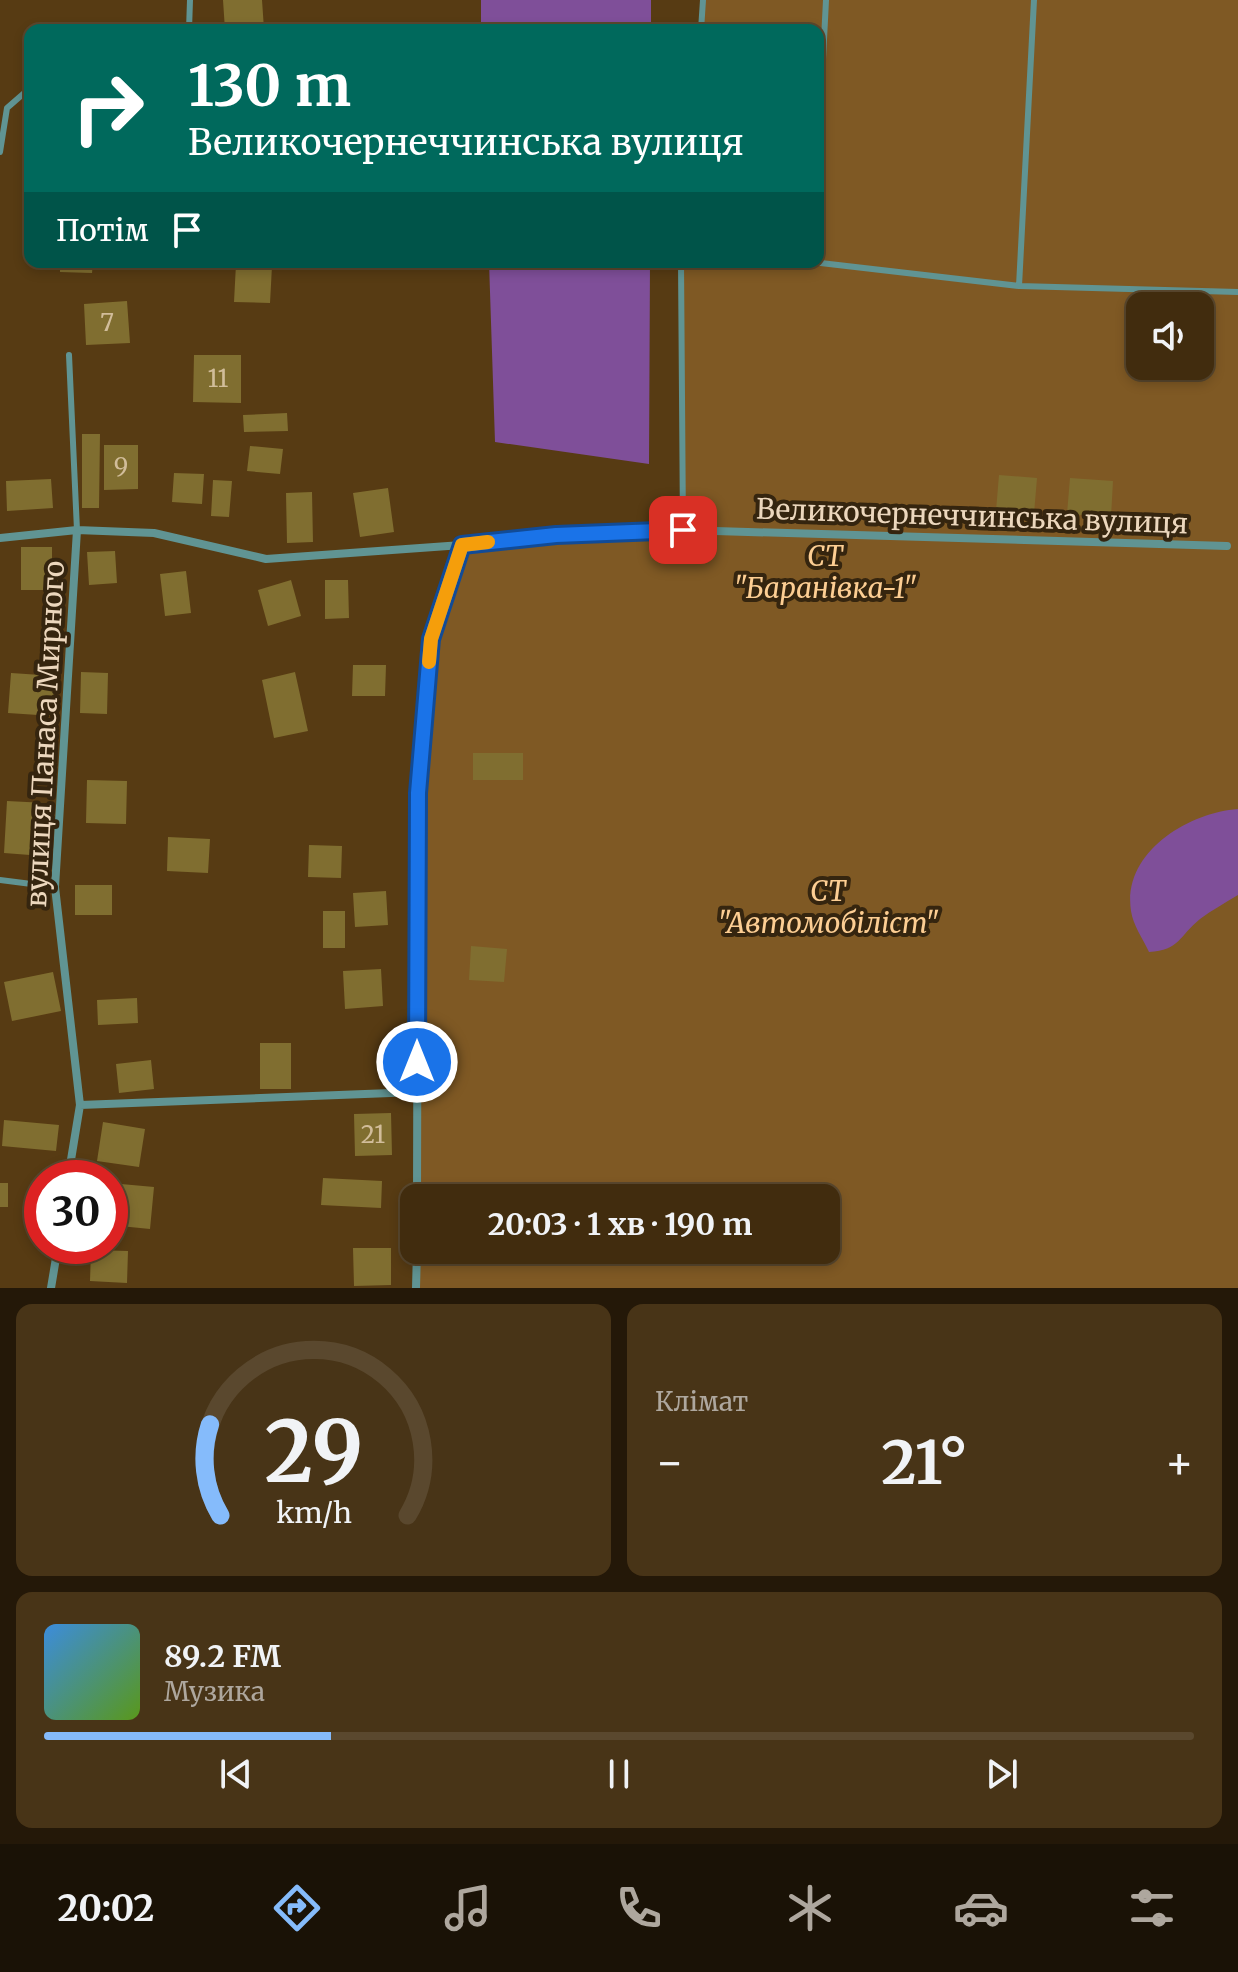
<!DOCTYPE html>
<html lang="uk">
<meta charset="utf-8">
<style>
:root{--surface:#412c0e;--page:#483417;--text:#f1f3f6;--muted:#aea79e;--line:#5a482e;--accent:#85bbfb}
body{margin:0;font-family:Merriweather,serif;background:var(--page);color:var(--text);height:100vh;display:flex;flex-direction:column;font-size:30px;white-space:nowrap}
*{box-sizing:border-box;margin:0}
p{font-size:26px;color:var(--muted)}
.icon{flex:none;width:44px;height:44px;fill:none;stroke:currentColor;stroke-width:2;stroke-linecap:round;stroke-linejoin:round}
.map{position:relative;height:1288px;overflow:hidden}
.drawer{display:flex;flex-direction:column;gap:16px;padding:16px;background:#241808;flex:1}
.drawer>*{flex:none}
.banner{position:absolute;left:24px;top:24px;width:800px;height:244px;border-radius:16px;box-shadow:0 4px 12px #0003,0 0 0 2px var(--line);background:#00695c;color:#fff;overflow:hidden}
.tools{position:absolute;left:1126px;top:292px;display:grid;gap:16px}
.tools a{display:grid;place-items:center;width:88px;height:88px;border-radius:16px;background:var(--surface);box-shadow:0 4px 12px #0003,0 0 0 2px var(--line);font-size:40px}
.speed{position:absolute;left:24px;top:1160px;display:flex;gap:16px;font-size:40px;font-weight:700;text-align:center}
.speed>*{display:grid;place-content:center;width:104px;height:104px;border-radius:50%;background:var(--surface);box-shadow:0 4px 12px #0003,0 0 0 2px var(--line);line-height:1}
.speed .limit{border:12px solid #d22;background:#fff;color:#111}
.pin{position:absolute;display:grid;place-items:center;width:68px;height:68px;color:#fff;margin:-34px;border-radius:16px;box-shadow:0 4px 12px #0006}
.me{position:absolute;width:88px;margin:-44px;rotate:0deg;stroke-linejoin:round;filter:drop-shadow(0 0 6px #0008)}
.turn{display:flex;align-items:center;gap:28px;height:168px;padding:0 32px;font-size:36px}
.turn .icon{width:104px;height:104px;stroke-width:2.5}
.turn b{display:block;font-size:56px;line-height:68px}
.then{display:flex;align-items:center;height:76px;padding:0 32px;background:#0003;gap:16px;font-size:30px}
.big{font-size:60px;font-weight:700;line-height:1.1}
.drawer .card{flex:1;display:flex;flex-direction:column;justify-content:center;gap:12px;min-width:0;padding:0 28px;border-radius:16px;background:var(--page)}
.drawer .dial{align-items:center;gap:0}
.dial svg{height:208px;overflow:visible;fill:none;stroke:var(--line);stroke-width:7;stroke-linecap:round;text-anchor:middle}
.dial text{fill:var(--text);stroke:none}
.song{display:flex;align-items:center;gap:24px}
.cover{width:96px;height:96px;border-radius:12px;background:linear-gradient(135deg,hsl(210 70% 55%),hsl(90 70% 35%))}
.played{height:8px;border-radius:4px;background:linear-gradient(90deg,var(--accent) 25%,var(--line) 25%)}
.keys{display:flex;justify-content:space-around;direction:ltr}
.heat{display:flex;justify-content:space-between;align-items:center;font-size:44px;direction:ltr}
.drawer .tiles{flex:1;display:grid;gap:16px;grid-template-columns:1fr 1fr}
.card:last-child{grid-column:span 2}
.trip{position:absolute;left:400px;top:1184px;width:440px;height:80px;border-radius:16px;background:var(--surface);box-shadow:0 4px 12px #0003,0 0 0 2px var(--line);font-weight:700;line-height:80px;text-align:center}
.menu{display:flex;height:128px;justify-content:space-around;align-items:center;background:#1a1206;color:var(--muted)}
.menu .icon{width:56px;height:56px}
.menu .current{color:var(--accent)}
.menu b{font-size:36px;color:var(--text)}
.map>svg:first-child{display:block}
.green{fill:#7f5924;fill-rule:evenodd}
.water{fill:#7f4f99}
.building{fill:#806e30}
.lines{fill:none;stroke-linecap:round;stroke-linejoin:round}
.service{stroke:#609493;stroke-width:6}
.minor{stroke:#609493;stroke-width:8}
.route-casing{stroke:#114b97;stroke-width:20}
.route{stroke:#1a73e8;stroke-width:14}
.slow{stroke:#f59e0b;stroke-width:14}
.labels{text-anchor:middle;stroke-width:8;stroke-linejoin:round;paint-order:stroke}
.number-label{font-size:24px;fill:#d1bd9a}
.street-label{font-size:28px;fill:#ecd7bd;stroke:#35250f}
.park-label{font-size:28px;font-style:italic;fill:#fdce93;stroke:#35250f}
</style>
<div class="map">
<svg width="1238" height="1288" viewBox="0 0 1238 1288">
<rect width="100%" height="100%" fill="#573b13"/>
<path class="green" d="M703,0H1238V1288H416L417,1250H826V1198H417L418,793L431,639L462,545L683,530L681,262H818V30H701ZM1140,306H1200V366H1140Z"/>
<path class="water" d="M481,0H651V30H481Z
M489,262H650L649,464L495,442Z
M1238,809V895C1225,903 1212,910 1200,919C1179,936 1180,950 1149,952C1143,939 1133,925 1131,911C1122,853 1187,813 1238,809Z"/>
<path class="building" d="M223,0H262L264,29L225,30Z
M60,262H93L92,273L60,272Z
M236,264L272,266L270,303L234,302Z
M127,301L130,343L86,345L84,304Z
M194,355H241V403L193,402Z
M287,413L288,431L244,432L243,415Z
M82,434H100L99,508H82Z
M104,445H138V489L104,490Z
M250,446L283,449L280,474L247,471Z
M174,473L204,474L202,504L172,502Z
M999,475L1037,478L1034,514L996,511Z
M1070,478L1113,481L1111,517L1067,514Z
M51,479L53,508L7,511L6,481Z
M213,480L232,481L229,517L211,516Z
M388,488L394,532L360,537L353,493Z
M312,492L313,542L287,543L286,493Z
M21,547H52V590H21Z
M115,551L117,583L89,585L87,552Z
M186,571L191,613L165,616L160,574Z
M291,580L301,616L268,626L258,590Z
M325,580H348L349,618L325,619Z
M353,665H386L385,696H352Z
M81,672L108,673L107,714L80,713Z
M295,672L308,731L274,738L262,680Z
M11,673L56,676L53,716L8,713Z
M473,753H523V780H473Z
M87,780L127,781L126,824L86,823Z
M7,801L46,803L43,856L4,853Z
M168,837L210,839L208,873L167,871Z
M309,845L342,846L341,878L308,877Z
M75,885H112V915H75Z
M386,891L388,925L355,927L353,893Z
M323,911H345V948H323Z
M471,946L507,949L504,982L469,980Z
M381,969L383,1006L345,1009L343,971Z
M53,972L61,1011L12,1021L4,982Z
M137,998L138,1023L98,1025L97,1000Z
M260,1043H291V1089H260Z
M151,1060L154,1089L119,1093L116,1064Z
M391,1113L392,1155L355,1156L354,1114Z
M4,1120L59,1125L56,1151L2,1146Z
M103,1122L145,1129L139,1167L97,1161Z
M323,1178L382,1181L381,1208L321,1205Z
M0,1183H8V1207H0Z
M110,1183L154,1187L150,1229L110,1225Z
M353,1248H391V1285L354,1286Z
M91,1250L128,1251L127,1283L90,1281Z"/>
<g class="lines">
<path class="service" d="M189,30L190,0
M701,30L703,0
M0,152L7,108L30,88
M818,158L826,0
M681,262L683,530
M812,262L1019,286L1238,292
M1019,286L1034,0
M69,355L77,530
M0,880L55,887"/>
<path class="minor" d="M0,538L77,530L154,533L266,559L462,545L556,535L683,530L1227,546
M80,1105L417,1092
M68,1178L80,1105L55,887L77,530
M417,1198L418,793L431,639L462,545
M51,1288L58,1246
M416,1288L417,1250"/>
</g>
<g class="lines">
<g class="route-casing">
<path id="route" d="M417,1062L418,793L431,639L462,545L556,535L683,530"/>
</g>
<use href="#route" class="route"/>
<path class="slow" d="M429,662L431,639L462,545L488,542"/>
</g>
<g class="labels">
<g class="number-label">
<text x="107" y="331">7</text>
<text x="218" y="387">11</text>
<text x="121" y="475">9</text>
<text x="373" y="1143">21</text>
</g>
<g class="street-label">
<text transform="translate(972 516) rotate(2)" y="10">Великочернеччинська вулиця</text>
<text transform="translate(45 734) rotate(-87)" y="10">вулиця Панаса Мирного</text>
</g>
<g class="park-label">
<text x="825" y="566">СТ<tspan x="825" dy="32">"Баранівка-1"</tspan></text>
<text x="828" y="901">СТ<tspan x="828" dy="32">"Автомобіліст"</tspan></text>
</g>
</g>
</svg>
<div class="tools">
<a><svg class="icon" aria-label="sound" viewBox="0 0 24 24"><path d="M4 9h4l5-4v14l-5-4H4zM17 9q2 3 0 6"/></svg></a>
</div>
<div class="speed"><div class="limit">30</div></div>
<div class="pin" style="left:683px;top:530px;background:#d93025"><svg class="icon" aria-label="arrive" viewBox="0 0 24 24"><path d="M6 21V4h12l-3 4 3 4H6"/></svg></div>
<svg class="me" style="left:417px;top:1062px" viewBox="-20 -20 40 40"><circle r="17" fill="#1a73e8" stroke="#fff" stroke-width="3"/><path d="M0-11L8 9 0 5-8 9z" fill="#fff"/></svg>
<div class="trip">20:03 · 1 хв · 190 m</div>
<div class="banner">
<div class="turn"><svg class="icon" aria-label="right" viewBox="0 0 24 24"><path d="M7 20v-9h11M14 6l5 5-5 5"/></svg><div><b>130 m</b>Великочернеччинська вулиця</div></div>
<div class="then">Потім<svg class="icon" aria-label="arrive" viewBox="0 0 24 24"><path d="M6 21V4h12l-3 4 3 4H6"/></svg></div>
</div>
</div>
<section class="drawer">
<div class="tiles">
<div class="card dial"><svg viewBox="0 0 100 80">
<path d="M14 69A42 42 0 1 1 86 69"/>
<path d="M14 69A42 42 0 0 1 10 34" stroke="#85bbfb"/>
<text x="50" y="56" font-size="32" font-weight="700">29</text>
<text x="50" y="72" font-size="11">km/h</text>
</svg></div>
<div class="card"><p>Клімат</p>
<div class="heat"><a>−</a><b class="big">21°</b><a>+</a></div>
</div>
<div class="card">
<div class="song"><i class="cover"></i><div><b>89.2 FM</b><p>Музика</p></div></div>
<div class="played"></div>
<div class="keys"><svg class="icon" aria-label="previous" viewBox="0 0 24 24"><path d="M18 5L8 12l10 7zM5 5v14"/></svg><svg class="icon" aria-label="pause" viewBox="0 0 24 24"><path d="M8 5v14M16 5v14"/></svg><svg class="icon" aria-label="next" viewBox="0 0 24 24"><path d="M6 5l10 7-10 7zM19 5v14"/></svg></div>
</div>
</div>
</section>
<nav class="menu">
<b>20:02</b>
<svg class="icon current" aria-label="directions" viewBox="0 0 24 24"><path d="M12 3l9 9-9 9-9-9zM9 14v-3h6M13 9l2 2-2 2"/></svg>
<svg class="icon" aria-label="music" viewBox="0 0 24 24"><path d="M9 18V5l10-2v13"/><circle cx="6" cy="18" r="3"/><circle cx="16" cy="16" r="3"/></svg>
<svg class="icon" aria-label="phone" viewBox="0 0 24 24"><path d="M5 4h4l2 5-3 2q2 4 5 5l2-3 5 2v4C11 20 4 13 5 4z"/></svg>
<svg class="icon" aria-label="climate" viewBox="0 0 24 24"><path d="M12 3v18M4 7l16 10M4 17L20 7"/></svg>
<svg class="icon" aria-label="car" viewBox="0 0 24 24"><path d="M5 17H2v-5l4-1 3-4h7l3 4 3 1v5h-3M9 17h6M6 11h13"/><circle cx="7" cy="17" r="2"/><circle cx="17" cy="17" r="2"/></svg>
<svg class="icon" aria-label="filters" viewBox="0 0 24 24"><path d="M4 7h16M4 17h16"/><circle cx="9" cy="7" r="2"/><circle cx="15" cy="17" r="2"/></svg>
</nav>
